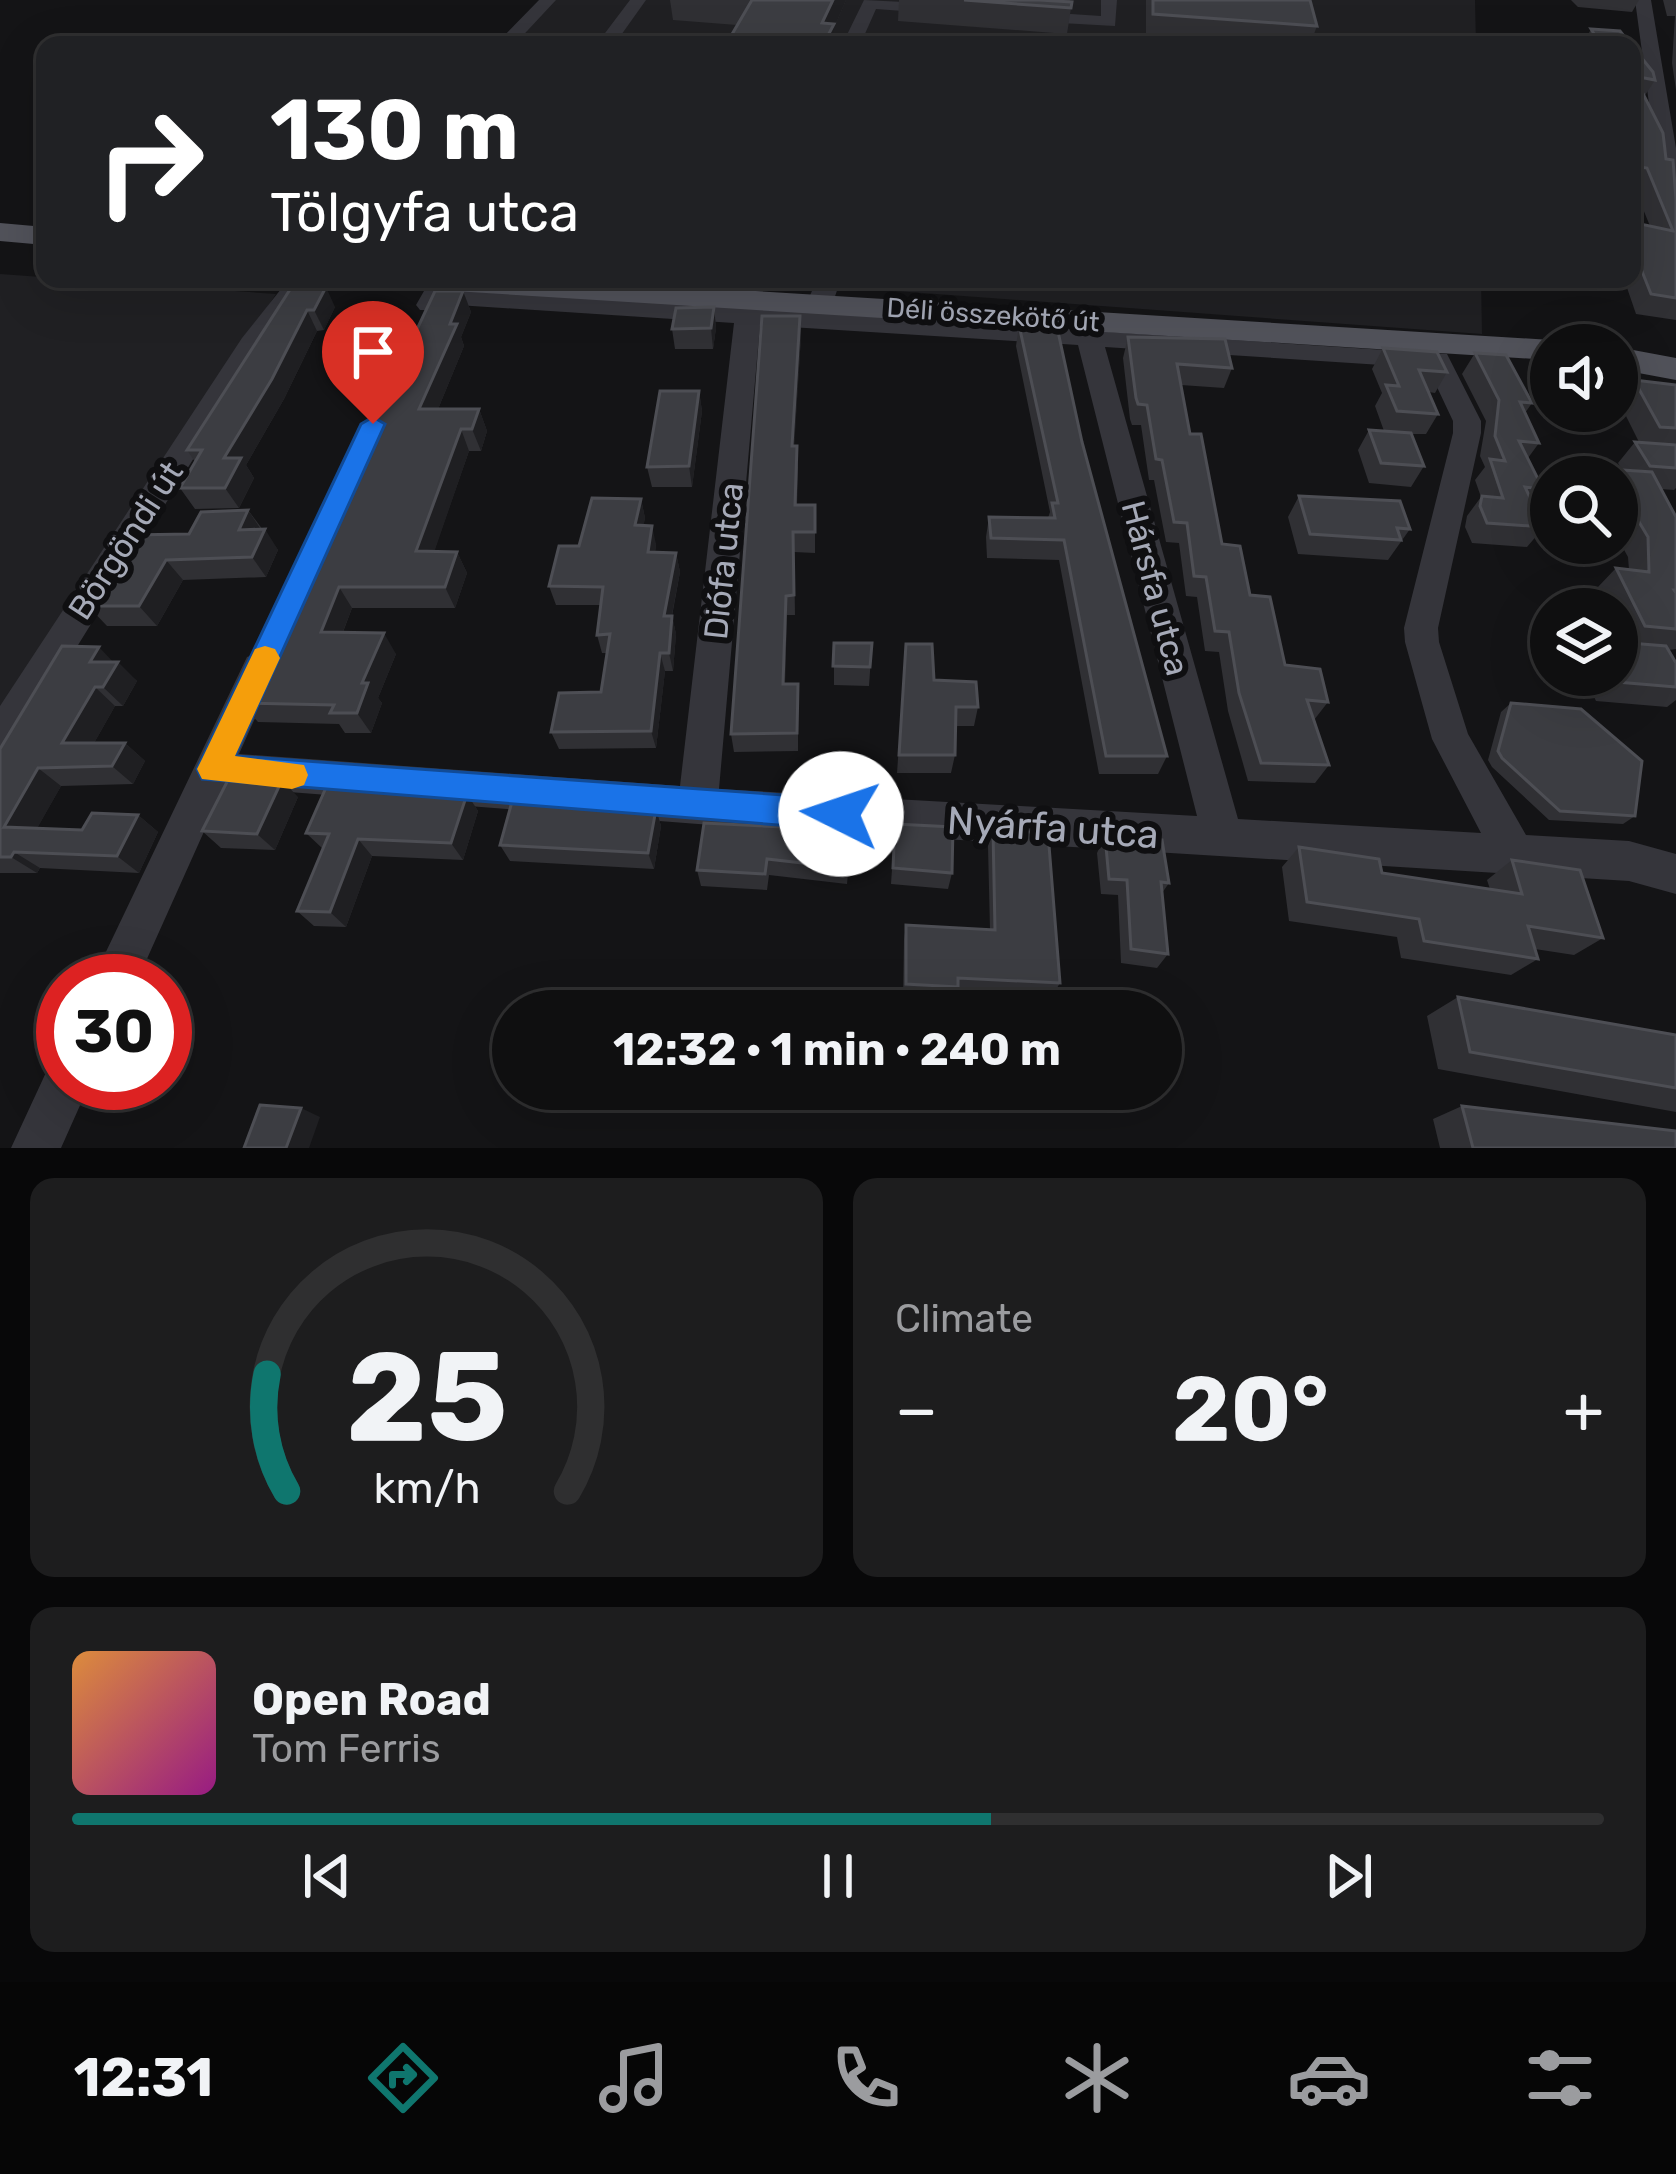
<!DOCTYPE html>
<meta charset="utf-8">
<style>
:root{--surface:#0f0f10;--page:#1d1d1e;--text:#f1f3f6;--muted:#9b9c9f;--line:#2f2f30;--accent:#0f766e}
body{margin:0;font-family:Rubik,sans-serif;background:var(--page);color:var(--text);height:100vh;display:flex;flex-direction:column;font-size:45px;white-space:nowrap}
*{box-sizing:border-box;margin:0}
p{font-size:39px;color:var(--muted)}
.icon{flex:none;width:66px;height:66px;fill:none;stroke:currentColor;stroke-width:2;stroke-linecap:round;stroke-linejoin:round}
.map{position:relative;height:1148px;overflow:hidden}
.drawer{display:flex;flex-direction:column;gap:30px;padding:30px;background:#080809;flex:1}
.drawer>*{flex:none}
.hud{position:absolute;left:36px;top:36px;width:1605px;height:252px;border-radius:24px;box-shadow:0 12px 48px #0002,0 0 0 3px var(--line);background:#202124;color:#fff;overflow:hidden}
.tools{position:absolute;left:1530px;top:324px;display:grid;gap:24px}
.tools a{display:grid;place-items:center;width:108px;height:108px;border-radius:50%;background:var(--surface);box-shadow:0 12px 48px #0002,0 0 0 3px var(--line);font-size:60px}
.speed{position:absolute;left:36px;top:954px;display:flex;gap:24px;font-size:60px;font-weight:700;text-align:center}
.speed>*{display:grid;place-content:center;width:156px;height:156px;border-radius:50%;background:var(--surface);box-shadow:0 12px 48px #0002,0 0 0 3px var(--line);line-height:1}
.speed .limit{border:18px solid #d22;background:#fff;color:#111}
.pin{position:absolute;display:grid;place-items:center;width:102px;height:102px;color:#fff;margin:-123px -51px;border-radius:50% 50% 50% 0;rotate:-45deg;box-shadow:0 0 12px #0007}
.pin .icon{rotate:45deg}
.me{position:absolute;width:132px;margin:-66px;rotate:274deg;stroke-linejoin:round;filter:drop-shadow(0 0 9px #0008)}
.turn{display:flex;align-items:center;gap:42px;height:252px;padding:0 36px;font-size:54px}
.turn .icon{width:156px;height:156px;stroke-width:2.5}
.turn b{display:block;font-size:84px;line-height:102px}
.big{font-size:90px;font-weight:700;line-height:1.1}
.drawer .card{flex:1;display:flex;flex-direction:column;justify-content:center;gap:18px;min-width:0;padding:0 42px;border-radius:24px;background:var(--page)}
.drawer .dial{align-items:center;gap:0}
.dial svg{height:312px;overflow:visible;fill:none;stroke:var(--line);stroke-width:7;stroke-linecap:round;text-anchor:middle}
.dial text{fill:var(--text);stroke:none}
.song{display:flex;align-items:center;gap:36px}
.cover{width:144px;height:144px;border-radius:18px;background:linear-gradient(135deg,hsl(30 70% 55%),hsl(310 70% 35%))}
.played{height:12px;border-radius:6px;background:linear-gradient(90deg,var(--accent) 60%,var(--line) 60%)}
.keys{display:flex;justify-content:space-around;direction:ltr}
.heat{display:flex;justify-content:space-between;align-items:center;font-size:66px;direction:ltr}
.drawer .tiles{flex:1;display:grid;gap:30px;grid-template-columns:1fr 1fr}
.card:last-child{grid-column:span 2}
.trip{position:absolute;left:492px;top:990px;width:690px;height:120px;border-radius:60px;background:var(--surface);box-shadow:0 12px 48px #0002,0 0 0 3px var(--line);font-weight:700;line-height:120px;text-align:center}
.tab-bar{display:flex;height:192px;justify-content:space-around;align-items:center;background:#060606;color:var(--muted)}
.tab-bar .icon{width:84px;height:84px}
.tab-bar .selected{color:var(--accent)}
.tab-bar b{font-size:54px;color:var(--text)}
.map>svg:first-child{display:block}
.built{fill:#202023}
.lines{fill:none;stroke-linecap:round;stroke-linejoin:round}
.minor{fill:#35353b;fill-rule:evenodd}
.major{fill:#51525a;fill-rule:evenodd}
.wall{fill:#303034}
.shaded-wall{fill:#1f1f22}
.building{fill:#3c3d42;stroke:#4d4e54;stroke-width:3}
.route{fill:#1a73e8;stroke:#114b97;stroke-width:3}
.slow{fill:#f59e0b}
.labels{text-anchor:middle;stroke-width:12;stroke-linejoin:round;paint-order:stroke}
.far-street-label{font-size:27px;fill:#a5a9b7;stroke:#0f0f11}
.street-label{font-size:33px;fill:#a5a9b7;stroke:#0f0f11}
.near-street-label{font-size:39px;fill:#a5a9b7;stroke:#0f0f11}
</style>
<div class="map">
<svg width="1676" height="1148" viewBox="0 0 1676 1148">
<rect width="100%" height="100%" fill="#141416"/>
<path class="built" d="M553,0H1475L1476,45H510Z
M0,274L276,294L0,716Z
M731,279H1481L1482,334Z"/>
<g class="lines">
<path class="minor" d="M539,0H556L514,45H495Z
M630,0H646L614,45H596Z
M864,0L944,4L952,9L944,14L876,9L860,45H842Z
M1101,0H1117L1115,26L1025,21L1017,16L1025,11L1101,16Z
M1635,0H1651L1676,148V184L1658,170Z
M289,279L311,283L262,348L13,750L0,755V706L242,338Z
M817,279H841L832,305L819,313L806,305Z
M433,288L1447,354L1481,421V433L1438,628L1439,642L1468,734L1526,835L1629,841L1676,854V894L1629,881L698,824L224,787L137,981H92L247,657L260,652L273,657L278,667L239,754L680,786L734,323L442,304L438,310H420L416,305L424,291ZM760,325L1078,345L1197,816L719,789ZM1105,347L1428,368L1453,421V433L1404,628L1405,642L1432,739L1481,833L1238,819Z
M63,1060V1083H90L61,1148H11L49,1066Z"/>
<path class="major" d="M0,223L45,227V245L0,241Z
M280,279H319L303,288L285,286Z
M389,279H559L1551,340L1565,345H1551V360L405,288Z
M1617,347L1676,358V380L1617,369Z"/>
</g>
<path class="wall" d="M670,0H846L834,28V45H732L731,36L737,25L673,20Z
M899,0H1070L1071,8L1067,34L898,21Z
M1146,0H1310L1317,26L1310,45L1146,44Z
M1571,0H1639L1632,12L1578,7Z
M1663,0H1676V90L1672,63L1675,16H1667Z
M1591,29L1631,45H1583Z
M1632,46L1655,80L1644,97L1666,159L1676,298V320L1636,314L1624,279H1632V229L1636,223L1650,226L1634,187L1632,186Z
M852,279H882L881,290L851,288Z
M291,288L335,307L324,330L317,331L284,399L246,465L254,478L239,508L195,509L180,488L195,462L187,450Z
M463,291L471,312L461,337L464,346L438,409H479L487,431L481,451H469L434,551L457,552L467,573L455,608H352L343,632L396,654L378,698L382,703L371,733H345L339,724L258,722L241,703Z
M714,307L716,328L713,349H675L672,329Z
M800,316L801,336L794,446L798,467L797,505H815V553L794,552L795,615H787L785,684H798V751L734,752L731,734Z
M1019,325L1082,442L1167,756L1158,774H1099L1059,560L987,558L986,537L989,517L1048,518L1050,512L1016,346Z
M1128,337L1232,368L1224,388L1181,385L1190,434L1222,544L1285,665L1328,702L1314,720L1329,765L1315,783L1248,781L1228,711L1219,652L1205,651L1197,597L1186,596L1179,543L1166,542L1154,480H1149L1141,425H1132L1130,419L1123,358Z
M1383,348L1447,372L1435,393L1429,392L1438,414L1426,434H1411L1424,466L1411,487L1369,483L1358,450L1369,430L1384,431L1375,406L1382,393L1372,369Z
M1475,353L1532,403L1525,413L1539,443L1528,458L1543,489L1532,502L1544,527L1527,547L1472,543L1465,527L1467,516L1481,497L1475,480L1485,467L1480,456L1486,421L1462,374Z
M1634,380L1676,385V488L1674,490L1661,489L1676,517V649L1669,650L1676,663V700L1667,707L1596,701L1584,675H1617L1623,642L1617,631V609H1607L1597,588L1616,568L1629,570L1628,557L1617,537V477H1600L1607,469L1622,470L1618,463L1635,442H1639L1618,400Z
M699,391L702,411L692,487H652L647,467Z
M1299,496L1410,529L1388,560L1298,554L1288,517Z
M641,499L645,518L643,526L656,544L655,552L676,553L680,572L672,616L676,634L673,671H665L656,748L559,749L551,732L601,692L607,653H602L597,635L601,605H556L549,586L579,546Z
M248,510L278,550L266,577L183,580L157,626H107L88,606L189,534Z
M834,643H872L869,686L834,685Z
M906,644L934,680L978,707L974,726H955V755L951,773H897Z
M114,662L137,681L123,706H115L94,743H125L145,761L133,784L61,786L37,828L82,830L138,815L158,832L139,873L40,868L37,873H0V749Z
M1511,703L1635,816L1623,824L1549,820L1492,767L1488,760L1501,712Z
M467,794L478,811L463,860L372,856L346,927L314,926L297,911L323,849L306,833Z
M298,797L275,850L221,848L202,831Z
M656,809L661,826L654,869L510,861L500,845Z
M853,821L847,884L769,875L767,890L701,886L697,870L781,827Z
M895,824L952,873L948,889L891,884Z
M993,830L1060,983L1052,996L957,992L954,1001L903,998L904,939L906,925L990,930L988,846Z
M1105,836L1169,883L1162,893L1168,954L1157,968L1121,963L1118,895L1101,894L1097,853Z
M1299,847L1382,873L1490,889L1487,880L1512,860L1603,938L1574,955L1535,949L1538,959L1511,975L1401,958L1397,937L1289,921L1282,867Z
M1458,997L1676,1035V1112L1438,1069L1427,1016Z
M1462,1106L1676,1148H1440L1433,1119Z"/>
<path class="shaded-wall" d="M833,0H846L834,28V45H822V23Z
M326,287L335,307L324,330L314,310Z
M463,291L471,312L461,337L464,346L429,431L419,409Z
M714,307L716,328L713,349L711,328Z
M307,310L317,331L284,399L246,465L254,478L239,508L225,488L224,458Z
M800,316L801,336L793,467L792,446Z
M699,391L702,411L692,487L689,466Z
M479,409L487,431L481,451L472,429Z
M461,429L469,451L427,573L416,551Z
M641,499L645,518L640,544L635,525Z
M248,510L262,531L239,530Z
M652,526L656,544L653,571L648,552Z
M265,529L278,550L266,577L252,557Z
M457,552L467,573L455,608L445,587Z
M676,553L680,572L668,635L664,616Z
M166,560L183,580L157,626L139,606Z
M339,587L352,608L335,652L321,632Z
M786,596L787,615L784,703L783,684Z
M672,616L676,634L673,671L669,653Z
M384,633L396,654L378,698L382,703L371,733L357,713L362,683Z
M99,647L116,665L118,662L137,681L123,706L103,687L90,662Z
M660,653L665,671L656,748L651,731Z
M95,687L115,706L84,761L62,743Z
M125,743L145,761L133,784L112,766Z
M38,768L61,786L29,843L4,827Z
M282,780L298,797L275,850L257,834Z
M467,794L478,811L463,860L451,843Z
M656,809L661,826L654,869L648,853Z
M138,815L158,832L139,873L117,856Z
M358,839L372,856L346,927L330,912Z
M14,852L40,868L37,873L11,857Z
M301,1108L320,1117L309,1148H286Z"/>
<path class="building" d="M752,0H833L822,23L834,24L823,45H790L793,40L731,36Z
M964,0H1039L1072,2L1071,8Z
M1153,0H1310L1317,26L1153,14Z
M1591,29L1620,31L1631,45H1601Z
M1632,46L1653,72L1655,80L1634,76L1663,133L1666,159L1673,160L1676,200V298L1651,294L1632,246V240L1636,241V223L1673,231L1647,168L1633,166Z
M326,287L314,310H307L272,379L224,458H241L225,488H180L202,450H187L291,288Z
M435,291H463L450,324H457L419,409H479L472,429H461L416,551L457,552L445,587H339L321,632L384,633L362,683H368L357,713H330L334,705L241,703Z
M714,307L711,328L672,329L676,308Z
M762,316H800L792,446H797L795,505H815V532H793L794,595L786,596L783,684H798L797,733L731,734Z
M1019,325L1057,327L1082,442L1167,756H1106L1064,540L991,538L989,517L1055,518L1052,503H1058Z
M1128,337L1225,339L1232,368L1177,364L1190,434H1201L1222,544L1240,546L1250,595L1270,597L1285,665L1320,669L1328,702L1307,700L1329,765L1261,763L1239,693L1229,632L1215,631L1206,577L1194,576L1187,523L1174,522L1162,460L1156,459L1147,405L1138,404L1136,398Z
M1383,348L1437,352L1447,372L1419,370L1438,414L1397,411L1386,385L1399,386Z
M1475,353L1506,355L1532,403L1520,402L1539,443L1519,441L1543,489L1525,487L1544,527L1487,523L1480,506L1482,496L1503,498L1490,459L1505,461L1495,436L1499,400Z
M1634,380L1676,385V428L1660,427Z
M660,391H699L689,466L647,467Z
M1369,430L1411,433L1424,466L1381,463Z
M1635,442L1676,445V468L1650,466Z
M1607,469L1652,472L1676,517V590H1674L1676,593V629L1645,626L1616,568L1649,572L1648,537L1617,485V477H1612Z
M1299,496L1400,501L1410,529L1397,528L1401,540L1310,534Z
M592,498L641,499L635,525L652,526L648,552L676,553L664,616H672L669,653H660L651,731L551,732L559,693L601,692L610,634L597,635L603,587L549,586L559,546H579Z
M248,510L239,530L265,529L252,557L166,560L139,606H88L131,535L189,534L201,512Z
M1617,642L1666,646L1676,663V687L1617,682L1614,675H1617Z
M834,643H872L870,667L833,666Z
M906,644H932L934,680L976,682L978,707H956L955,755H899Z
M62,646L99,647L90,662H118L103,687H95L62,743H125L112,766L38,768L4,827L82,830L92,813L138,815L117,856L14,852L11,857H0V749Z
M1511,703L1581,709L1642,761L1635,816L1560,811L1502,758L1498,751Z
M230,776L282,780L257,834L202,831Z
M328,783L467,794L451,843L358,839L330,912L297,911L329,834L306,833Z
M513,798L656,809L648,853L500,845Z
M783,817L853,821L847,868L767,859L765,874L697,870L704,823L781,827Z
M895,824L953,827L952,873L893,868Z
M993,830L1048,833L1060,983L958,978V987L906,984V925L995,930Z
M1105,836L1162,840L1169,883L1161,882L1168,954L1131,949L1127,880L1109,879Z
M1299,847L1379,859L1382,873L1522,894L1512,860L1580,870L1603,938L1528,926L1538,959L1424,941L1419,919L1307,902Z
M1458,997L1676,1035V1088L1470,1052Z
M260,1105L301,1108L286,1148H244Z
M1462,1106L1676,1131V1148H1473Z"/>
<path class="route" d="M373,417L385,424L235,756L841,799L853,804L858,814L853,825L841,830L202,779L197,769L202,759L361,424Z"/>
<path class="slow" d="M265,646L275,649L280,658L235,756L304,765L308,775L304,785L292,789L202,779L197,769L202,759L255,649Z"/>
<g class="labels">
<g class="far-street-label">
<text transform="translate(993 315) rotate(4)" y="9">Déli összekötő út</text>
</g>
<g class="street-label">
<text transform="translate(125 540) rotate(-57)" y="12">Börgöndi út</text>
<text transform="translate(723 561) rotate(-84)" y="12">Diófa utca</text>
<text transform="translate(1156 588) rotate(75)" y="12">Hársfa utca</text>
</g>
<g class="near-street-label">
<text transform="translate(1053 827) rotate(4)" y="14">Nyárfa utca</text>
</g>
</g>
</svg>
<div class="tools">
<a><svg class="icon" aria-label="sound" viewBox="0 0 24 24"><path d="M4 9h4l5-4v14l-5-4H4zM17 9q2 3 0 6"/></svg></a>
<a><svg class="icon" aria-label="search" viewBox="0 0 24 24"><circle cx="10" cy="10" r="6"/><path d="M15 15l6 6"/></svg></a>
<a><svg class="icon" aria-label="layers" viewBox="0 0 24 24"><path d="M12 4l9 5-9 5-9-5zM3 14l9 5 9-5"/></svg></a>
</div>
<div class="speed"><div class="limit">30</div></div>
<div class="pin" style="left:373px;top:424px;background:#d93025"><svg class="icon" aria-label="arrive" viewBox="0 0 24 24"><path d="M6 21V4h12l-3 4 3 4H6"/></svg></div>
<svg class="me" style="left:841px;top:814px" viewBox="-20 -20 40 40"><circle r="19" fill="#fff"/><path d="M0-13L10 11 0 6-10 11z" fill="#1a73e8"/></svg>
<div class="trip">12:32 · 1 min · 240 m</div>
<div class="hud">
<div class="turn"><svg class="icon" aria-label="right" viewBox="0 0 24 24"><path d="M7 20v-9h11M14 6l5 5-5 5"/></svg><div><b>130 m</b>Tölgyfa utca</div></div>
</div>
</div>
<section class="drawer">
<div class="tiles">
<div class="card dial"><svg viewBox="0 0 100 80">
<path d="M14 69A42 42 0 1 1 86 69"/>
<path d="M14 69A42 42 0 0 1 9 39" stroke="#0f766e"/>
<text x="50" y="56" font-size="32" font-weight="700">25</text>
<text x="50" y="72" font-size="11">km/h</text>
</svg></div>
<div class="card"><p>Climate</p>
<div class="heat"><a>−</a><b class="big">20°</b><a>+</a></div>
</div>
<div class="card">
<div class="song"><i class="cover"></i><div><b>Open Road</b><p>Tom Ferris</p></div></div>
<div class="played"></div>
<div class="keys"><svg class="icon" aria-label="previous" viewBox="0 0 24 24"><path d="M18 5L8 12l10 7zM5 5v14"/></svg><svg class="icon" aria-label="pause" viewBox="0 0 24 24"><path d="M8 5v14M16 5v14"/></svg><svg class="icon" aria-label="next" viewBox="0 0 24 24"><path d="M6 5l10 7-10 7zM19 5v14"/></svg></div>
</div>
</div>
</section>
<nav class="tab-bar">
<b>12:31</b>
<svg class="icon selected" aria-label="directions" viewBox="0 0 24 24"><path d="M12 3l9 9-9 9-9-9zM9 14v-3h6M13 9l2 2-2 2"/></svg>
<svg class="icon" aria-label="music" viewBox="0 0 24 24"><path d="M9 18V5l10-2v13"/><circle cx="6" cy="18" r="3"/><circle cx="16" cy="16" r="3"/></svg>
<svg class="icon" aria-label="phone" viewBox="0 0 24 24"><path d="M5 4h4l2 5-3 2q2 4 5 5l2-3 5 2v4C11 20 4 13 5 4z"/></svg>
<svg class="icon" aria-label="climate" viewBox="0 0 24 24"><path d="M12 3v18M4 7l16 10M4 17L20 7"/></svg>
<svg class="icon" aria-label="car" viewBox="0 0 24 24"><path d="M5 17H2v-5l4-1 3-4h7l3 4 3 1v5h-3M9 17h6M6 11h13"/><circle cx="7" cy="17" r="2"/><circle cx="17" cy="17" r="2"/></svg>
<svg class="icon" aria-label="filters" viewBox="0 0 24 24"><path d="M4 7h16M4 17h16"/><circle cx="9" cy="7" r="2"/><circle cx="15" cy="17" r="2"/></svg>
</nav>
